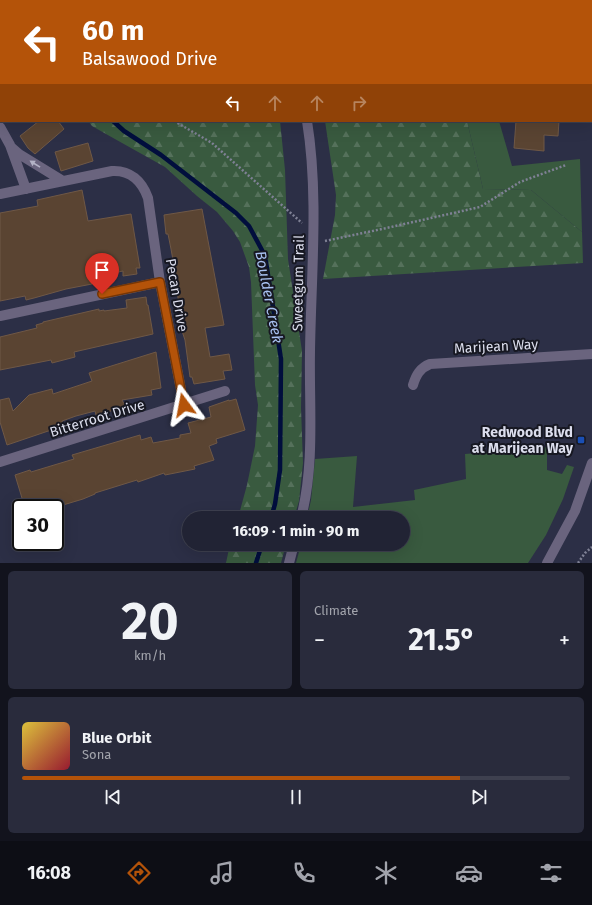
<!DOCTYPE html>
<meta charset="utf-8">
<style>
:root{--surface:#212334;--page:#292b3c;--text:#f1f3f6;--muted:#a2a4ac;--line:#3e404f;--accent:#b45309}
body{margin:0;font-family:"Fira Sans",sans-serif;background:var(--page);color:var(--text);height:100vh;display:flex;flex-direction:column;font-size:15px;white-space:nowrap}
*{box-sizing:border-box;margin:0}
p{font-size:13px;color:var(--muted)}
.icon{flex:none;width:22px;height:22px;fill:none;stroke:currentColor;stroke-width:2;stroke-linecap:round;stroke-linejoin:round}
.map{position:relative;height:563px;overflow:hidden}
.details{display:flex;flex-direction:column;gap:8px;padding:8px;background:#12131d;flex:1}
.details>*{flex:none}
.top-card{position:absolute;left:0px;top:0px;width:592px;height:122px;box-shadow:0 4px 16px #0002,0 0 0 1px var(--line);background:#b45309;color:#fff;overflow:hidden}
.speed{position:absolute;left:12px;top:499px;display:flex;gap:8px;font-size:20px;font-weight:700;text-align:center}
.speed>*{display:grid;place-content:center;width:52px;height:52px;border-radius:50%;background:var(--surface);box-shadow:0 4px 16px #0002,0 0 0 1px var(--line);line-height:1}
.speed .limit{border:2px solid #111;border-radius:6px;background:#fff;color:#111}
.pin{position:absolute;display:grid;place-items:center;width:34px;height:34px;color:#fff;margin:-41px -17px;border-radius:50% 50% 50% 0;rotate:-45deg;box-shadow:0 0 4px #0007}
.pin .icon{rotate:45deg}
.me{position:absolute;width:44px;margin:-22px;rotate:347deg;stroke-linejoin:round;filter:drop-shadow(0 0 3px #0008)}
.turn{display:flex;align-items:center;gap:14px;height:84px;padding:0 16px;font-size:18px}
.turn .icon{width:52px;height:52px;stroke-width:2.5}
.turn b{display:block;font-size:28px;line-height:34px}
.lanes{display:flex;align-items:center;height:38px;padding:0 16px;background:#0003;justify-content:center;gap:20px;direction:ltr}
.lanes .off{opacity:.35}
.big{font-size:30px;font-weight:700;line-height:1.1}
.details .tile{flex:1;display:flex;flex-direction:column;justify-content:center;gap:6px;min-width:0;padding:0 14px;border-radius:6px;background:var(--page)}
.details .dial{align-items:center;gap:0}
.dial b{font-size:52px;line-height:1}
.song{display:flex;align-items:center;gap:12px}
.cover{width:48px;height:48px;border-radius:6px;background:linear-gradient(135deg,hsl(50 70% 55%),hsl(350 70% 35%))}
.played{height:4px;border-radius:2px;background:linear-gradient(90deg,var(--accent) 80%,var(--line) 80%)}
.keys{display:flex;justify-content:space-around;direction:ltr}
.heat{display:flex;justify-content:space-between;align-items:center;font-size:22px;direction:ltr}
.details .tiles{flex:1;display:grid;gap:8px;grid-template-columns:1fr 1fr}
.tile:last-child{grid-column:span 2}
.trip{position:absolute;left:182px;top:511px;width:228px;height:40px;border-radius:20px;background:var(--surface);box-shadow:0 4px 16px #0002,0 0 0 1px var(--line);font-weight:700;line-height:40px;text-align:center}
.tabs{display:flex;height:64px;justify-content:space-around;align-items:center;background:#0d0e15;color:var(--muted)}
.tabs .icon{width:28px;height:28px}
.tabs .current{color:var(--accent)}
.tabs b{font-size:18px;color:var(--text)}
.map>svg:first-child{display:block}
.grass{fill:#395a3f}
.forest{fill:url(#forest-firs)}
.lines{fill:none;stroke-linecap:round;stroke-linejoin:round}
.stream{stroke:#010e3d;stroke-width:4.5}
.building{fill:#5a4432;stroke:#6f5846}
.path{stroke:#7f8195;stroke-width:2.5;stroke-dasharray:2 2;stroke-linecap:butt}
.street{stroke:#6a647e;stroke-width:10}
.oneway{fill:#b4b3c6}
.route-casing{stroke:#753606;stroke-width:10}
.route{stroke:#b45309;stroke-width:7}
.transit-dot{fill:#1a4fb4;stroke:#171822;stroke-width:1.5}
.labels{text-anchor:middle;stroke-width:4;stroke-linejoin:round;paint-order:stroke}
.street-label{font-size:14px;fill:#dcdeed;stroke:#171822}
.poi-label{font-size:14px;font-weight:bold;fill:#dcdeed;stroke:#171822;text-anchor:end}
.water-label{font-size:15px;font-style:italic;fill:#a8c1f1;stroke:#171822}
</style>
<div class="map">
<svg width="592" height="563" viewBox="0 0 592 563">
<defs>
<pattern id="forest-firs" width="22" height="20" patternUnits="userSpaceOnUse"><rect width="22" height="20" fill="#395a3f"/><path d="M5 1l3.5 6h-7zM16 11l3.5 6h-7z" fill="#55715b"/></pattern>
</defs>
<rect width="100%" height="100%" fill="#2c2f46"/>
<path class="grass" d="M467,121H499L512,166L580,159L582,232L531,190L483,189Z
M547,447V470L562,474L567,465L574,467L563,499L546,535L528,563H296L301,544H403V518H307L311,500L315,459L357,456L353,507L415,500L414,490L466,479L465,454Z"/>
<path class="forest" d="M57,0H218L219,1H57Z
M334,0H461L334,1Z
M88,121H280L285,170L288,259L302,351L301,408L303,463L299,501L294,518H238L247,485L255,446L258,405L255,385L251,282L249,267L240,242L233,231L217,212L197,196L165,167L106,134L92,126Z
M325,121H467L483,189L531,190L582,232L583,263L323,279L335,215L336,195Z
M230,544H286L281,563H226Z"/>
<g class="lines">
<path class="stream" d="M79,1V0
M113,121L124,131L161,155L236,213L249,226L263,252L266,262L281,359L280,470L275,504L271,518
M256,563L262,544"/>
</g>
<path class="building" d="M39,121H58L64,129L35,154L28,148L20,136Z
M516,121H559L558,136L544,135V151L514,148Z
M88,143L93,161L61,171L55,152Z
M82,190L88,221L131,214L140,268H136L137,274L123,276V271L99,276V277L91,278L92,284L66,289L34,298L26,300L25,296L0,301V213L38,206L37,200Z
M202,209L224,325L205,328L210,357L229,354L232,370L223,371L225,379L194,384L192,377H190L185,340L180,325L183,324L175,282H177L171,249L168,234H166L164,215Z
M146,297L147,305H148L153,334L74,352L75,357L52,363L51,360L0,370V337L37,328L36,325L43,323V322L99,309V311L104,310V311L127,308L126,300Z
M156,352L161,388L151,390L152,395L122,400L125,406L102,414L96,415L95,411L76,416L62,421L63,426L7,445L0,422V400L9,398L13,411L29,395L52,389L53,394L92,381L89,373Z
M236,399L245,430L216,439L217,443L209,446L214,460L194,466L195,469L165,475L164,473L138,482L137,480L95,493V494L83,499L53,508H25L15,475L30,470L31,472L74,459L72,455L140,435L141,440L151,437L153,443L180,438V435L191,433L188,423L211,417L209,407L229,400V401Z"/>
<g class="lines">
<path class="path" d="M99,1L100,0
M174,121L212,143L302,223
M325,241L382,229L480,207L520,182L566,165
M578,563L585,553L592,547"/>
<path class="street" d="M248,0V1
M0,127L10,145L26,189
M11,147L19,154L63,181
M0,194L112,171C130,170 142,181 148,198L160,282L184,405
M0,316L160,282
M413,385C416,375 420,368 430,364L592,354
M0,462L225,391
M301,518C315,464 309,407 310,352C311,276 319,195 307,121
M289,563L294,544
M547,563L575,511L592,463"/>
</g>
<defs><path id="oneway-solid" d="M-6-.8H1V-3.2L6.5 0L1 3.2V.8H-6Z"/></defs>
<use class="oneway" href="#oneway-solid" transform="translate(35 164) rotate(-148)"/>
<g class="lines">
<g class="route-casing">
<path id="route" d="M102,294L160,282L184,405"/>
</g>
<use href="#route" class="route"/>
</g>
<rect class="transit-dot" x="577" y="436" width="8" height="8" rx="2"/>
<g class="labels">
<g class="street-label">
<text transform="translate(298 283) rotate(-89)" y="5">Sweetgum Trail</text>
<text transform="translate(177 295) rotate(80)" y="5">Pecan Drive</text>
<text transform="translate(496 346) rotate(-3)" y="5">Marijean Way</text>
<text transform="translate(97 418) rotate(-17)" y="5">Bitterroot Drive</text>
</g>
<g class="poi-label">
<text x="573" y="437">Redwood Blvd<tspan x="573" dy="16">at Marijean Way</tspan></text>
</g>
<g class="water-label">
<text transform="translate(269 297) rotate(79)" y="5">Boulder Creek</text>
</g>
</g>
</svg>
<div class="speed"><div class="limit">30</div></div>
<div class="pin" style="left:102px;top:294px;background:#d93025"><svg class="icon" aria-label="arrive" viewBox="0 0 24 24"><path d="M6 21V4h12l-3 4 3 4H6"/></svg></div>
<svg class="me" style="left:184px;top:405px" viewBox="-20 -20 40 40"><path d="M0-17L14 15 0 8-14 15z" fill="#b45309" stroke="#fff" stroke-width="4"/></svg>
<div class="trip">16:09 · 1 min · 90 m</div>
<div class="top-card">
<div class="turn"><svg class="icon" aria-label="left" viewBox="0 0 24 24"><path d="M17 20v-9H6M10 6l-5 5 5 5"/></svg><div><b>60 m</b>Balsawood Drive</div></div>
<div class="lanes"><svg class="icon" aria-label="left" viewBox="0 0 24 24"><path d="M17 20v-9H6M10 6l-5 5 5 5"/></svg><svg class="icon off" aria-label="ahead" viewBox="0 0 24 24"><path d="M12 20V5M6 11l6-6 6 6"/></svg><svg class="icon off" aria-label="ahead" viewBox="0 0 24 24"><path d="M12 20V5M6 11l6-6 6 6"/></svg><svg class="icon off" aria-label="right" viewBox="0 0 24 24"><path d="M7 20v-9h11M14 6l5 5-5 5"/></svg></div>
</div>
</div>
<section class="details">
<div class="tiles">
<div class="tile dial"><b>20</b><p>km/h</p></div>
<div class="tile"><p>Climate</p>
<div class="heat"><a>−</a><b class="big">21.5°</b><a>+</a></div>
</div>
<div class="tile">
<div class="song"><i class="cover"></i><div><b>Blue Orbit</b><p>Sona</p></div></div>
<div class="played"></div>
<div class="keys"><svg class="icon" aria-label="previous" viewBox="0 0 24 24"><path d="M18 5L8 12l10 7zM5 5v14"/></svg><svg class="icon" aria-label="pause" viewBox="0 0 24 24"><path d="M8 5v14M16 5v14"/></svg><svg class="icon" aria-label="next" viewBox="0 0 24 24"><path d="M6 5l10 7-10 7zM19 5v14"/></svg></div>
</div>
</div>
</section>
<nav class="tabs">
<b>16:08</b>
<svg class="icon current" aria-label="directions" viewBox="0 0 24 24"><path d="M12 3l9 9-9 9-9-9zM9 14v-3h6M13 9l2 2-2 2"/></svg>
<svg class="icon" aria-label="music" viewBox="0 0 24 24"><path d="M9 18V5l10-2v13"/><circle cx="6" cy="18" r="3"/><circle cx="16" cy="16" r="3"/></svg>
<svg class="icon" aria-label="phone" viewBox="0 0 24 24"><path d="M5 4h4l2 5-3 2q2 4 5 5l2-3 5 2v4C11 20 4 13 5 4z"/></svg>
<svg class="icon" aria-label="climate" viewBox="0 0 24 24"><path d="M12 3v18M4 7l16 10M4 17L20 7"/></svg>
<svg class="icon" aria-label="car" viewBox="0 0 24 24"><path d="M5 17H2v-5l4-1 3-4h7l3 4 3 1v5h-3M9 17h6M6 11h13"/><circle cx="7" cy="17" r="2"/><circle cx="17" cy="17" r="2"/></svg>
<svg class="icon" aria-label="filters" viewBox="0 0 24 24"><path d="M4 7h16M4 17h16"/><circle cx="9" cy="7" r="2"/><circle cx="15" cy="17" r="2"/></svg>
</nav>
